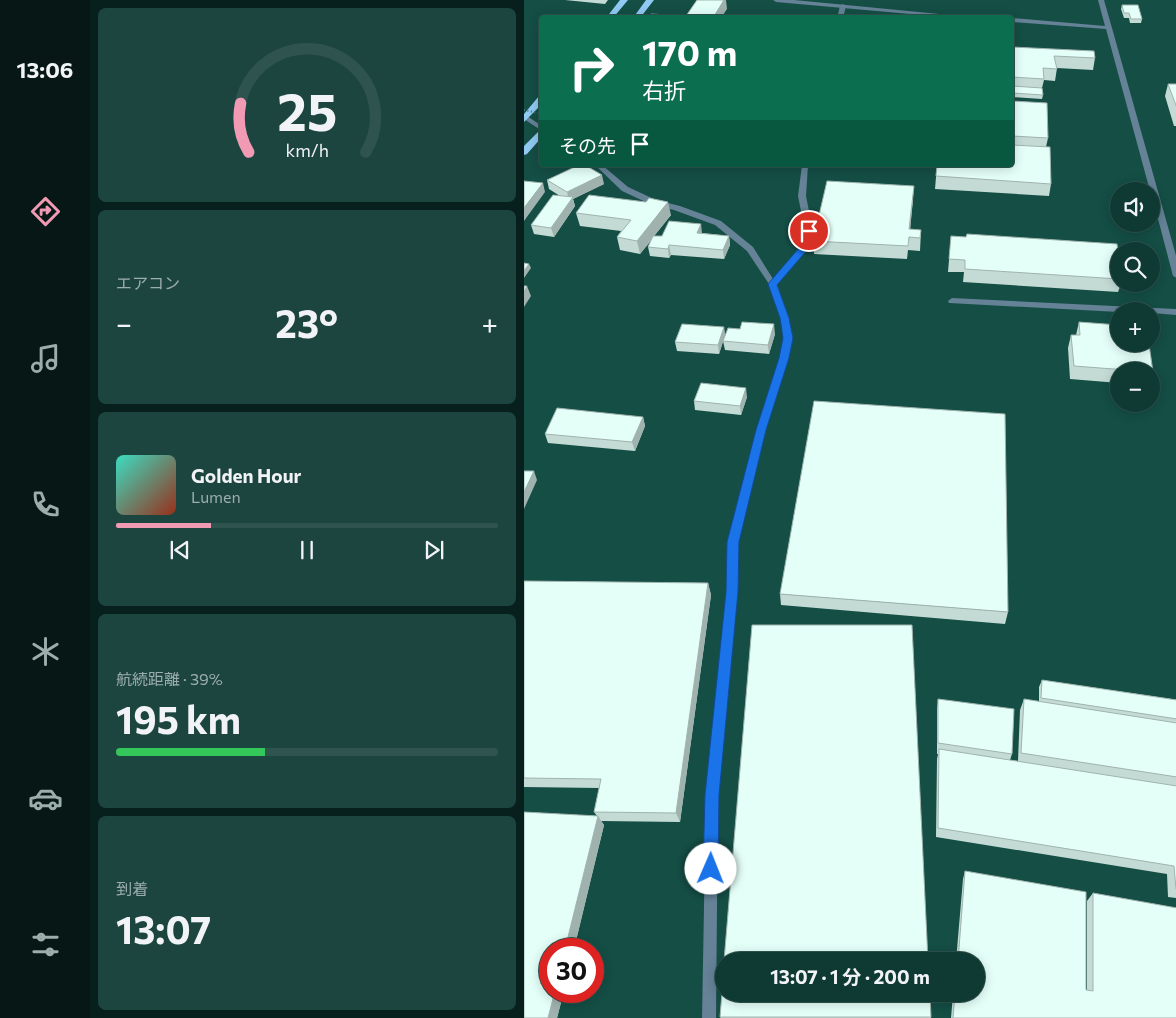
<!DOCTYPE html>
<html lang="ja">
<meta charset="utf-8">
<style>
:root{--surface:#0f3a34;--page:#1d4540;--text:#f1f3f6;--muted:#9badac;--line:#2f544f;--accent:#f09ab4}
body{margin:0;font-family:Commissioner,"Noto Sans JP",sans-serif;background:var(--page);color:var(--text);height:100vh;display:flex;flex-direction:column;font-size:19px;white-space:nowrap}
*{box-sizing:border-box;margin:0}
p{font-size:16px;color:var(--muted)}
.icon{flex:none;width:28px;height:28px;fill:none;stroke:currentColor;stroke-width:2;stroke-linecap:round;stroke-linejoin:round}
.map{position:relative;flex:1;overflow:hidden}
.panel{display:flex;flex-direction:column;gap:8px;padding:8px;background:#08201d;width:434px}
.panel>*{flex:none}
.top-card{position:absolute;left:15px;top:15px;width:475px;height:152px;border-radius:5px;box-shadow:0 2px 12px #0003,0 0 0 1px var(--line);background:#0b6e4f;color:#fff;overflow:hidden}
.buttons{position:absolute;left:586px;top:182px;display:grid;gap:10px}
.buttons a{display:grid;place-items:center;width:50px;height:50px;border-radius:50%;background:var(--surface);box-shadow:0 2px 12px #0003,0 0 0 1px var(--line);font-size:25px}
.speed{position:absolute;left:15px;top:938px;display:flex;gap:10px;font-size:25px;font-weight:700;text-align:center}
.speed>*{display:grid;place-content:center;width:65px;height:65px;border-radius:50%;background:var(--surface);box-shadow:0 2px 12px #0003,0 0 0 1px var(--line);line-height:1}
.speed .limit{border:8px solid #d22;background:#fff;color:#111}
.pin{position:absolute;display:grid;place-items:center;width:42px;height:42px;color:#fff;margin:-21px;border:2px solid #fff;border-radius:50%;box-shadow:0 1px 5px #0007}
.me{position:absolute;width:55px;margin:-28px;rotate:1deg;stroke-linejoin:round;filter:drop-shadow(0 0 4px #0008)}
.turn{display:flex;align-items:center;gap:18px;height:105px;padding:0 20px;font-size:22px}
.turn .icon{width:65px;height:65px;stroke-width:2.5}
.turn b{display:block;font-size:35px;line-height:42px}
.then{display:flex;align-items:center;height:48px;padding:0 20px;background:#0003;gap:10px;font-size:19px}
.big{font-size:38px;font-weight:700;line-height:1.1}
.panel .card{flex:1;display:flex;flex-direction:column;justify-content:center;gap:8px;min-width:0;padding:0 18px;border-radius:8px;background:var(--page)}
.panel .dial{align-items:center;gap:0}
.dial svg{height:130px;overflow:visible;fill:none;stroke:var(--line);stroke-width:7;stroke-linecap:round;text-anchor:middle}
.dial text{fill:var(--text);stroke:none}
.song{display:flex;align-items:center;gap:15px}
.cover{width:60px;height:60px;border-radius:8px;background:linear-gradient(135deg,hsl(170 70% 55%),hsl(10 70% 35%))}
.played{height:5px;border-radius:2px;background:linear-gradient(90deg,var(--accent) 25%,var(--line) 25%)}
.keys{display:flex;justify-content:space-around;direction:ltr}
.heat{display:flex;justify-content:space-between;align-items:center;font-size:28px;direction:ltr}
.charge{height:8px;border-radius:4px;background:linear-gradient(90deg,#34c759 39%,var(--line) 0)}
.trip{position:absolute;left:191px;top:952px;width:270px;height:50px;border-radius:25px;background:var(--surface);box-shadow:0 2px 12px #0003,0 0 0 1px var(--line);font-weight:700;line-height:50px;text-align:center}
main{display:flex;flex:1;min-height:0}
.tabs{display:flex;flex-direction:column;width:90px;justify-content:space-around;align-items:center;background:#061715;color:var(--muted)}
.tabs .icon{width:35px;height:35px}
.tabs .selected{color:var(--accent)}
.tabs b{font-size:22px;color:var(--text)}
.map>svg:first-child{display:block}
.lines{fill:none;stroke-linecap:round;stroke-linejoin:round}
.service{fill:#658297;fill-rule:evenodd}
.minor{fill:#658297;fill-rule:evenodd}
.tertiary{fill:#658297;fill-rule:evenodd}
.trunk{fill:#90c9f2;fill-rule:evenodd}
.path-bridge{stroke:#437a71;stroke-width:2;stroke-dasharray:1 2.5;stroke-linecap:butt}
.wall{fill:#c4dbd5}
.shaded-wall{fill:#a0b2ae}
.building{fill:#e4fff8;stroke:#a0b2ae}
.route{fill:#1a73e8;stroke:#114b97}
</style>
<main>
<nav class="tabs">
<b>13:06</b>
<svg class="icon selected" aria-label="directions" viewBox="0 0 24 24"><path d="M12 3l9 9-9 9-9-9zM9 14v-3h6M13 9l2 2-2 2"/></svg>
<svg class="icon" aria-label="music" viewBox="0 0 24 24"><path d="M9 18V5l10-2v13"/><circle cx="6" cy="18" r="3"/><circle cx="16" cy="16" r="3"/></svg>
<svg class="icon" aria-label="phone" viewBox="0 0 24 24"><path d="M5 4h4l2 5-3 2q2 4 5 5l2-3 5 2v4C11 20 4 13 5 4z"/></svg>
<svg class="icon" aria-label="climate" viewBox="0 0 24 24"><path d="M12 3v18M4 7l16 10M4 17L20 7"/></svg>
<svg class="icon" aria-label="car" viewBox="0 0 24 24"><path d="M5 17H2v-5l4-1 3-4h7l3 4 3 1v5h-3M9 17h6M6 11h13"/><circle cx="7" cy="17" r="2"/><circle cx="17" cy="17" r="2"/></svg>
<svg class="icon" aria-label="filters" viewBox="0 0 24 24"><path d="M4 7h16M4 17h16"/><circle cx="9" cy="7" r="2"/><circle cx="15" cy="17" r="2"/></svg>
</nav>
<section class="panel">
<div class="card dial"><svg viewBox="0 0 100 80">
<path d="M14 69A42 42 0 1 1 86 69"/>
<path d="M14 69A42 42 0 0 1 9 39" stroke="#f09ab4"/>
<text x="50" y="56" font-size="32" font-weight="700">25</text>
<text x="50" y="72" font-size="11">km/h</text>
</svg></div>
<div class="card"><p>エアコン</p>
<div class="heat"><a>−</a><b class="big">23°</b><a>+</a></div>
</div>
<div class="card">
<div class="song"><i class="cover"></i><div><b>Golden Hour</b><p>Lumen</p></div></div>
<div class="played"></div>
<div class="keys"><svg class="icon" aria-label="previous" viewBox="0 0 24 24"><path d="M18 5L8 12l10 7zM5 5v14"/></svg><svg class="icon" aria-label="pause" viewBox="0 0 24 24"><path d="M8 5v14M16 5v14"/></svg><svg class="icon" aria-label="next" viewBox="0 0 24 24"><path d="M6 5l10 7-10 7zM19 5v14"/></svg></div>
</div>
<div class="card"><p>航続距離 · 39%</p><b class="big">195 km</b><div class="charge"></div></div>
<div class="card"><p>到着</p><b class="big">13:07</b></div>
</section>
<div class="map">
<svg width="653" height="1018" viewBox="0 0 653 1018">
<rect width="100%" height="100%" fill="#144e45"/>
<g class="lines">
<path class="service" d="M428,298L653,309V315L628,313V311L595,312L425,303L424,301Z"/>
<path class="minor" d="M319,4L322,6L319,18H313L316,6Z
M0,115L3,116L18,126V131L0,119Z
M71,165H78L104,187L132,200L156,206L197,221L229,247L249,279L275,248L281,231L274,196L278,165H284L282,196L289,231L283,249L253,284L265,318L268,338L264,358L242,430L214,542L213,592L194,795L192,1018H178L182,795L203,592L204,542L232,430L256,358L260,338L257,318L245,284L223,251L191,225L150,210L126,204L98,191Z"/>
<path class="tertiary" d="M249,0H270L457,18H431L252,2Z
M574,0H580L588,28L653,259V278L649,276L628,196V191H626L582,29L488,22V18L581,26Z"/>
<path class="trunk" d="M96,0H104L89,18H82Z
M122,0H130L116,18H109Z
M15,96H18V104L0,122V114Z
M18,128V137L3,154L0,155V146Z"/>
<path class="path-bridge" d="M0,110L18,114"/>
</g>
<path class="wall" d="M41,0H84L81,4Z
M598,5L618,19L617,23H606L605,18H600L597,9Z
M488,47L571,58L569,70L533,68L531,81L520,80L518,88L519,95L518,99L488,97Z
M644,84H653V126H650L641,96Z
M488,101L524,138L522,147L527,184L525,196L411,189L413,165H488Z
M23,180L80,184L49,199L51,206L30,237L10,234L7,225L36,196L25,189Z
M389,199L386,229L397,230L396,251L384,250L383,259L290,254L289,241Z
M52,213L147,215L130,236H138L178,233L205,236L206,245L200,259L147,255L145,258L126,256L124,247L129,238L116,254L96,250L93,237L97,231L56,226Z
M427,236L595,279V284H597L594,292L439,282L440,272H424Z
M555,322L629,372L628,377V371H595V383L546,379L544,348L547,335H552Z
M200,327L201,336L251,334L245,354L201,350L199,341L195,354L153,351L151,342Z
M223,397L217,415L171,410L170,401Z
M119,417L121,426L111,451L24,443L21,434Z
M0,581L184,583L187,595L156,822L77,821L80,825L50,949H26V991H40L33,1018H0V812L73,816L70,812L75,788L0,787Z
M256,594L484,612L481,624L257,605Z
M518,680L653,700V898L644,897L643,874L412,837L413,759L414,754H413V709L414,699L488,754L486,760L494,761L496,710L500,699L515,702V687Z
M441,871L563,990V901L569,893L653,1018H427L429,994H452V961H432L439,879Z
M196,1017H407V1018H197Z"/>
<path class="shaded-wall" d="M200,0H202L203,9L197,18H189Z
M78,175L80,184L49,199L51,206L30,237L27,228L45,201L43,192Z
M19,183L21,192L0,221V208Z
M390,186L389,199L385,242V229Z
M144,202L147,215L116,254L113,241Z
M177,224L178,233H173Z
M205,236L206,245L200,259L199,250Z
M145,245L147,255L145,258L144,249Z
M5,264L7,268L0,278V271Z
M3,286L7,296L0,307V292Z
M250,324L251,334L245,354L244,345Z
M200,327L201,336L195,354L194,345Z
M222,388L223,397L217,415L216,406Z
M119,417L121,426L111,451L108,442Z
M10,471L13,480L0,509V492Z
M184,583L187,595L156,822L152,813Z
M74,816L80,825L50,949H41Z
M31,991H40L33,1018H24Z"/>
<path class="building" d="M173,0H200L189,18H124L127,14L162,16Z
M598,5H614L618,19H607L605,13H600Z
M488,47L570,51L571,58L530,56L533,69L519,68L520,79L488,77Z
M644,84H653V108Z
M488,86L518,88L519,95L488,93Z
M488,101L523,103L524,138L488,136Z
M488,145L526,147L527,184L412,176L413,165H488Z
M55,165H61L78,175L43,192L23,180Z
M0,181L19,183L0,208Z
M303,181L390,186L385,229L397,230L396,238L385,237L384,246L289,241Z
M29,195L49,197L27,228L7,225Z
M65,195L122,202L125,198L144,202L113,241L93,237L107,220L52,213Z
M145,221L177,224L173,233L205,236L199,250L145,245L144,249L124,247L129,236H138Z
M443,234L593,244L595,258V279L441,269V260L425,259L427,236L442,237Z
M0,263L5,264L0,271Z
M0,286H3L0,292Z
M218,322L250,324L244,345L199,341L204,328L216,329Z
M555,322L595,325V344H625L629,372L550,366L547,335H556Z
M158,324L200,327L194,345L151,342Z
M177,383L222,388L216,406L170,401Z
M290,401L481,414L484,612L256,594Z
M33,408L119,417L108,442L21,434Z
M0,471H10L0,492Z
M0,581L184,583L152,813L70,812L77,779L0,778Z
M228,625H388L404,961H200Z
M518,680L653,700V719L517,698Z
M414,699L490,709L488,754L414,743Z
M500,699L653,723V777L497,753Z
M415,749L653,786V889H652L650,866L414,828Z
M0,812L74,816L41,949H26V991H31L24,1018H0Z
M441,871L562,892V990L569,991V893L653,908V1018H429L431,994H452V961H434Z
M200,967V994H406L407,1017H196Z"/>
<path class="route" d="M282,229L289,231L284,249L253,285L265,318L269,338L265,358L242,430L215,542L214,592L195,795L194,869L192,874L187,877L182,874L179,869L181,795L202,592L203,542L232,430L255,358L259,338L256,318L244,284L275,248Z"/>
</svg>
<div class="buttons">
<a><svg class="icon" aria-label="sound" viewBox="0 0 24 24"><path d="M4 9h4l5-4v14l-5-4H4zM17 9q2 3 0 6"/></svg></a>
<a><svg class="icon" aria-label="search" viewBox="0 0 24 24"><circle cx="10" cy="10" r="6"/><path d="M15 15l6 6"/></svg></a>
<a>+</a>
<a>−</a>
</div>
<div class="speed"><div class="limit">30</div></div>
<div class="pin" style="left:285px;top:231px;background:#d93025"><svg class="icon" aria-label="arrive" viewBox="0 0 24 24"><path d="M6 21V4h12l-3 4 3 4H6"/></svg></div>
<svg class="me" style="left:187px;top:869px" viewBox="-20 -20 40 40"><circle r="19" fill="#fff"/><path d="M0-13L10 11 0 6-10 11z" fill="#1a73e8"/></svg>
<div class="trip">13:07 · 1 分 · 200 m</div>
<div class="top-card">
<div class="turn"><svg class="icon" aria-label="right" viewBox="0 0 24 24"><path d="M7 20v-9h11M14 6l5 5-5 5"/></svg><div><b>170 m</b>右折</div></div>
<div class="then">その先<svg class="icon" aria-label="arrive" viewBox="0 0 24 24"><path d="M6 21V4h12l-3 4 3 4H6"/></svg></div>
</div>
</div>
</main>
